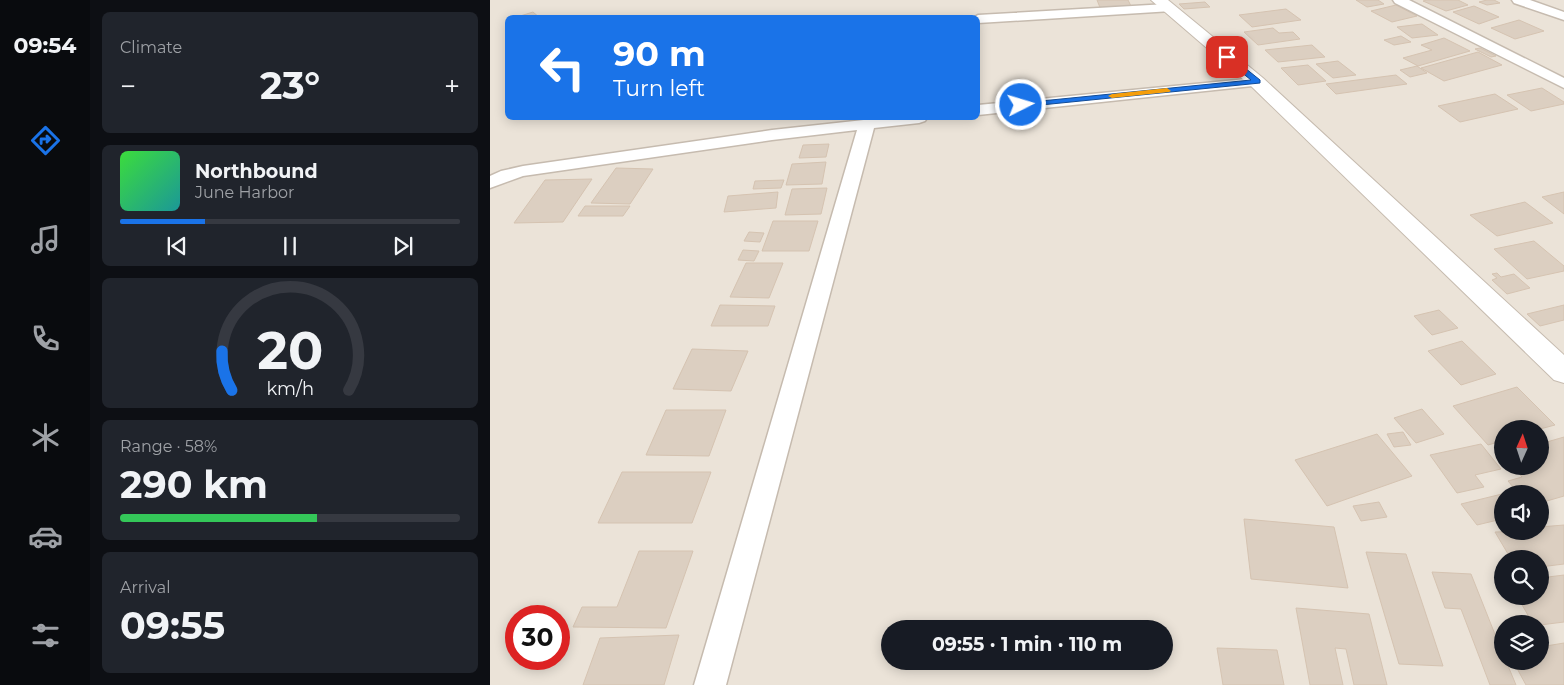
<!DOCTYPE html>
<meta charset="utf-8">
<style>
:root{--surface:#171b24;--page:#20242c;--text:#f1f3f6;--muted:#9ea1a6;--line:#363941;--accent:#1a73e8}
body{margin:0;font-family:Montserrat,sans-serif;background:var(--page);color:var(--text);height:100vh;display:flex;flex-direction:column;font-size:19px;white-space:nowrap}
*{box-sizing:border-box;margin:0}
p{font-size:16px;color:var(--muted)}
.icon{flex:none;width:28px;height:28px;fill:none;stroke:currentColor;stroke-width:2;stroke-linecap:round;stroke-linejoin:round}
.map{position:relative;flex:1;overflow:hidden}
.panel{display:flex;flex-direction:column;gap:12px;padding:12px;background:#0d0f14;width:400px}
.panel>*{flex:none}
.hud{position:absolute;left:15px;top:15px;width:475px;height:105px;border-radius:8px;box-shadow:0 2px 12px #0003;background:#1a73e8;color:#fff;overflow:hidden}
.needle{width:32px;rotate:3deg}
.fabs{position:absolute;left:1004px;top:420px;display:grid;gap:10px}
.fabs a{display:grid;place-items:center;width:55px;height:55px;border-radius:50%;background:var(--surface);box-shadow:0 2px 12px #0003;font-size:25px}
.speed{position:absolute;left:15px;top:605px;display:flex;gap:10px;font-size:25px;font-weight:700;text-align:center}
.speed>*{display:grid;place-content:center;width:65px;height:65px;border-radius:50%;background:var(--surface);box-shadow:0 2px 12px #0003;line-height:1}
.speed .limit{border:8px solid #d22;background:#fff;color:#111}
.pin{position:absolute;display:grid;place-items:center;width:42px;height:42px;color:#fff;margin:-21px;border-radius:10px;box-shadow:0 2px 8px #0006}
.me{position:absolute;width:55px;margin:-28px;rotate:85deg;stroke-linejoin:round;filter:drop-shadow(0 0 4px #0008)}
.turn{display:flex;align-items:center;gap:18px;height:105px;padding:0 25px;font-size:22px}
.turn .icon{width:65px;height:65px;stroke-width:2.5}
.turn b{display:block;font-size:35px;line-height:42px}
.big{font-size:38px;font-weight:700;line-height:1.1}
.panel .card{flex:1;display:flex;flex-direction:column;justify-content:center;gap:8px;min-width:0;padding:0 18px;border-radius:8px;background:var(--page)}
.panel .dial{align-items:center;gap:0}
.dial svg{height:130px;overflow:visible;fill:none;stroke:var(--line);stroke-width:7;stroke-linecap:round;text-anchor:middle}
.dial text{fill:var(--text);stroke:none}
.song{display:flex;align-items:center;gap:15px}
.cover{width:60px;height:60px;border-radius:8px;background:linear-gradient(135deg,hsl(120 70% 55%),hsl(180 70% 35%))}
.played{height:5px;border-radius:2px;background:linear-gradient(90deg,var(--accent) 25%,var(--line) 25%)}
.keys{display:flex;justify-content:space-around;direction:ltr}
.heat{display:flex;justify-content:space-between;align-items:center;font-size:28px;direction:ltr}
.charge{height:8px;border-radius:4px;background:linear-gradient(90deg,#34c759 58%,var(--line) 0)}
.trip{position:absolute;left:391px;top:620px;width:292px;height:50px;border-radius:25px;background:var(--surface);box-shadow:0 2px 12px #0003;font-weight:700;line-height:50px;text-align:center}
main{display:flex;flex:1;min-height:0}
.menu{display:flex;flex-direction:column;width:90px;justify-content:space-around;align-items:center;background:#090b0e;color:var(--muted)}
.menu .icon{width:35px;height:35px}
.menu .on{color:var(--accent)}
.menu b{font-size:22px;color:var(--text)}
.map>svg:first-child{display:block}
.residential{fill:#ebe3d8;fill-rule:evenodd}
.building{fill:#dccfc1;stroke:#d5c3b1}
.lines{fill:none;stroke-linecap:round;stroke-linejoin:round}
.minor-casing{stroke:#c6bbaf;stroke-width:3}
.tertiary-casing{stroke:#c6bbaf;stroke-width:2}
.minor{fill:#fff;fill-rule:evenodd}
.tertiary{fill:#fff;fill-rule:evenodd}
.route{fill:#1a73e8;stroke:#114b97}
.slow{fill:#f59e0b}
</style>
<main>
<nav class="menu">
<b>09:54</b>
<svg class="icon on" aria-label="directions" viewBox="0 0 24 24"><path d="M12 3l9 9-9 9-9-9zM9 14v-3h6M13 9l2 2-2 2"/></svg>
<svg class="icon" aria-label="music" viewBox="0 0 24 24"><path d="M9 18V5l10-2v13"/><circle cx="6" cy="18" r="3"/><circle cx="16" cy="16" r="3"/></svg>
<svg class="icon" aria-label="phone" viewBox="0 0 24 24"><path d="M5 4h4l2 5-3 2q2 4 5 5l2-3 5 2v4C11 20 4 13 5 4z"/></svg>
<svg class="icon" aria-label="climate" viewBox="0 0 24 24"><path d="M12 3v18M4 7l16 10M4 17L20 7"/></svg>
<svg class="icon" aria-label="car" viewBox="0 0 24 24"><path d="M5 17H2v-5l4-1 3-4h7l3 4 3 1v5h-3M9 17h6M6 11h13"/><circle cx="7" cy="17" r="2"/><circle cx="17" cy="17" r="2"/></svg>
<svg class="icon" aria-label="filters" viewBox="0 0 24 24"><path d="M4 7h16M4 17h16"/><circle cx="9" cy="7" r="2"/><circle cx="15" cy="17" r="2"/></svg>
</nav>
<section class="panel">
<div class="card"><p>Climate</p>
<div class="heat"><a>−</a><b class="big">23°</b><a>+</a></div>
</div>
<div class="card">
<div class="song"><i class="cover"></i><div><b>Northbound</b><p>June Harbor</p></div></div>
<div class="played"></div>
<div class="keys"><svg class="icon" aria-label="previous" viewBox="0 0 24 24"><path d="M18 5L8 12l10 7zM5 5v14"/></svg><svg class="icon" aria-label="pause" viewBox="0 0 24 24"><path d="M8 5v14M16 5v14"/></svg><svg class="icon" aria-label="next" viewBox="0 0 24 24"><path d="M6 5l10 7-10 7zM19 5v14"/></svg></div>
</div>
<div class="card dial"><svg viewBox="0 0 100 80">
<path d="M14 69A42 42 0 1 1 86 69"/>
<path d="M14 69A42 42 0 0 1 8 45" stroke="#1a73e8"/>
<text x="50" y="56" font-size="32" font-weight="700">20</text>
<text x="50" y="72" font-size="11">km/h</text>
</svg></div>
<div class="card"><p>Range · 58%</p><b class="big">290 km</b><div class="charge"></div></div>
<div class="card"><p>Arrival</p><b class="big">09:55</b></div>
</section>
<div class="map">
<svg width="1074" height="685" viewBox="0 0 1074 685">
<rect width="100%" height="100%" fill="#f6f2ea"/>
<path class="residential" d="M0,0H1074V685H0ZM18,18H488V118H18ZM1012,429H1050V466H1012ZM1012,494H1050V531H1012ZM1012,559H1050V596H1012ZM26,616H69V659H26ZM1012,624H1050V661H1012ZM400,629H675V661H400Z"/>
<path class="building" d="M607,0H638L642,8L611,10Z
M866,0H888L894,4L877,7Z
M937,0H968L978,5L956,11L933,1Z
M997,0H1004L1010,3L997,5L989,2Z
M715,2L720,7L694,9L689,4Z
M906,5L927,16L902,22L881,11Z
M984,6L1009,17L989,24L963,12Z
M796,9L811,20L762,27L749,15Z
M43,12L50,18H24Z
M1029,20L1054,31L1025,39L1001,28Z
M932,24L948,35L922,38L907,27Z
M783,28L789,33L803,32L810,39L768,45L754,32Z
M911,36L921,42L904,45L894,40Z
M954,38L980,51L928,66L913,58L942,50L931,45Z
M822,45L835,57L788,62L775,50Z
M990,48L1006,56L1001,57L985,49Z
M988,52L1012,65L954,81L931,68Z
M848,61L866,75L843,78L826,64Z
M818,65L836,81L808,85L791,68Z
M927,66L937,73L920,77L910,70Z
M906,75L917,84L846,94L836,84Z
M1052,88L1074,102V104L1041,111L1017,95Z
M1005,94L1028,109L970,122L948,106Z
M339,144L336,157L309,158L313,145Z
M336,162L332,184L296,185L302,164Z
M126,168L163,169L140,204L101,203Z
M102,179L73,222L24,223L55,180Z
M294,180L291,188L263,189L265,181Z
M337,188L331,214L295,215L302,189Z
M288,192L286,208L234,212L238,196Z
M1074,192V214L1052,197Z
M1035,202L1063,223L1007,236L980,215Z
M95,206H140L133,216H88Z
M283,221H328L319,251H272Z
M259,232L274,233L270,242L254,241Z
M1044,241L1074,266V271L1037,279L1004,249Z
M253,250L269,251L264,261L248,260Z
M256,263H293L279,298L240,297Z
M1007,273L1011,277L1024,274L1040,288L1017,294L1002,280L1007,278L1002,274Z
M230,305L285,306L278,326H221Z
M1074,305V320L1050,326L1037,314Z
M949,310L968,328L942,335L924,316Z
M972,341L1006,374L971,385L938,351Z
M202,349L258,351L241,391L183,389Z
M1027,387L1065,425L1050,429H1012V441L998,445L963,406Z
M932,409L954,434L926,443L904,418Z
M176,410H236L219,456L156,455Z
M913,432L921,445L904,447L897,434Z
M887,434L922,476L837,506L805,460Z
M1074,437V496L1050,503V494H1029L1018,481L1032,477L1022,466H1050V444Z
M991,444L1011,469L985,475L994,487L967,493L940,455Z
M132,472H221L202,523H108Z
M1012,494V519L987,525L971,504Z
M889,502L897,517L871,521L863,506Z
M754,519L844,527L858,588L761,579Z
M1074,525V564L1050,567V559H1021L1005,532L1050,531V527Z
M149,551H203L176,628L83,627L92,607H127Z
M876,552L916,554L953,666L909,664Z
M942,572L981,574L1012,652V661H1016L1026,685H1000L971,609L955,608Z
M1074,575V622L1050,625L1043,624L1027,596H1050V578Z
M806,608L879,614L897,685H864L856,649L845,648L853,685H820Z
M189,635L174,685H93L110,638Z
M1074,643V685H1036L1023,661H1050V647Z
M727,648L787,650L794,685H733Z"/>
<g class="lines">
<g class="minor-casing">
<path id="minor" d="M903,0H919L1074,78V88L905,3Z
M1022,0H1040L1074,12V20L1024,3Z
M677,4L683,8L682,11L488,23V18H483L488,15Z
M767,78L772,79L774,82L772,85L488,115V105Z
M392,118H437L435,121L429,123L384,128L236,685H204L367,130L282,140L33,176L0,188V176L11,171L33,166L282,130Z"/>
</g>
<g class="tertiary-casing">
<path id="tertiary" d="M661,0H678L773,78L1074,355V383L1064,380L761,86Z"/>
</g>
<use href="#minor" class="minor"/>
<use href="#tertiary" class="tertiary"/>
</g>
<path class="route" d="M735,56H740L770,80V83L531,107L527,105L531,103L761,80L735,59Z"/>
<path class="slow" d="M677,88L681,91L679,92L622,98L618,96L622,94Z"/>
</svg>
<div class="fabs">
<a><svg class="needle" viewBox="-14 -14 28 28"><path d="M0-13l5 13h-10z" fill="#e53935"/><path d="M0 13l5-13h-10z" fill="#9ea1a6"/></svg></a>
<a><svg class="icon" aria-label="sound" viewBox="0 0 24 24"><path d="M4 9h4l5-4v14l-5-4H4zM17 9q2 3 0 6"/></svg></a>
<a><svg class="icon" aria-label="search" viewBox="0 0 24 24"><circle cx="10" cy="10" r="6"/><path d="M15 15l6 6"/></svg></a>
<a><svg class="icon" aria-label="layers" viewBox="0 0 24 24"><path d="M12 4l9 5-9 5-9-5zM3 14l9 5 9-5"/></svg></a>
</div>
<div class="speed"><div class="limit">30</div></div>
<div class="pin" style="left:737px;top:57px;background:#d93025"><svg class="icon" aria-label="arrive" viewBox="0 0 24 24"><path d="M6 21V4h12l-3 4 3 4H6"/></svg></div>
<svg class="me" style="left:531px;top:105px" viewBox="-20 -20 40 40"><circle r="17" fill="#1a73e8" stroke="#fff" stroke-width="3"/><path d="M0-11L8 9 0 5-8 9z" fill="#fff"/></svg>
<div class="trip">09:55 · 1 min · 110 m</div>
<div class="hud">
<div class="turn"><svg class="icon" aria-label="left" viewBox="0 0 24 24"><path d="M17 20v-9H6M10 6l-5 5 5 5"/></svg><div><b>90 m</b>Turn left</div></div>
</div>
</div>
</main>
